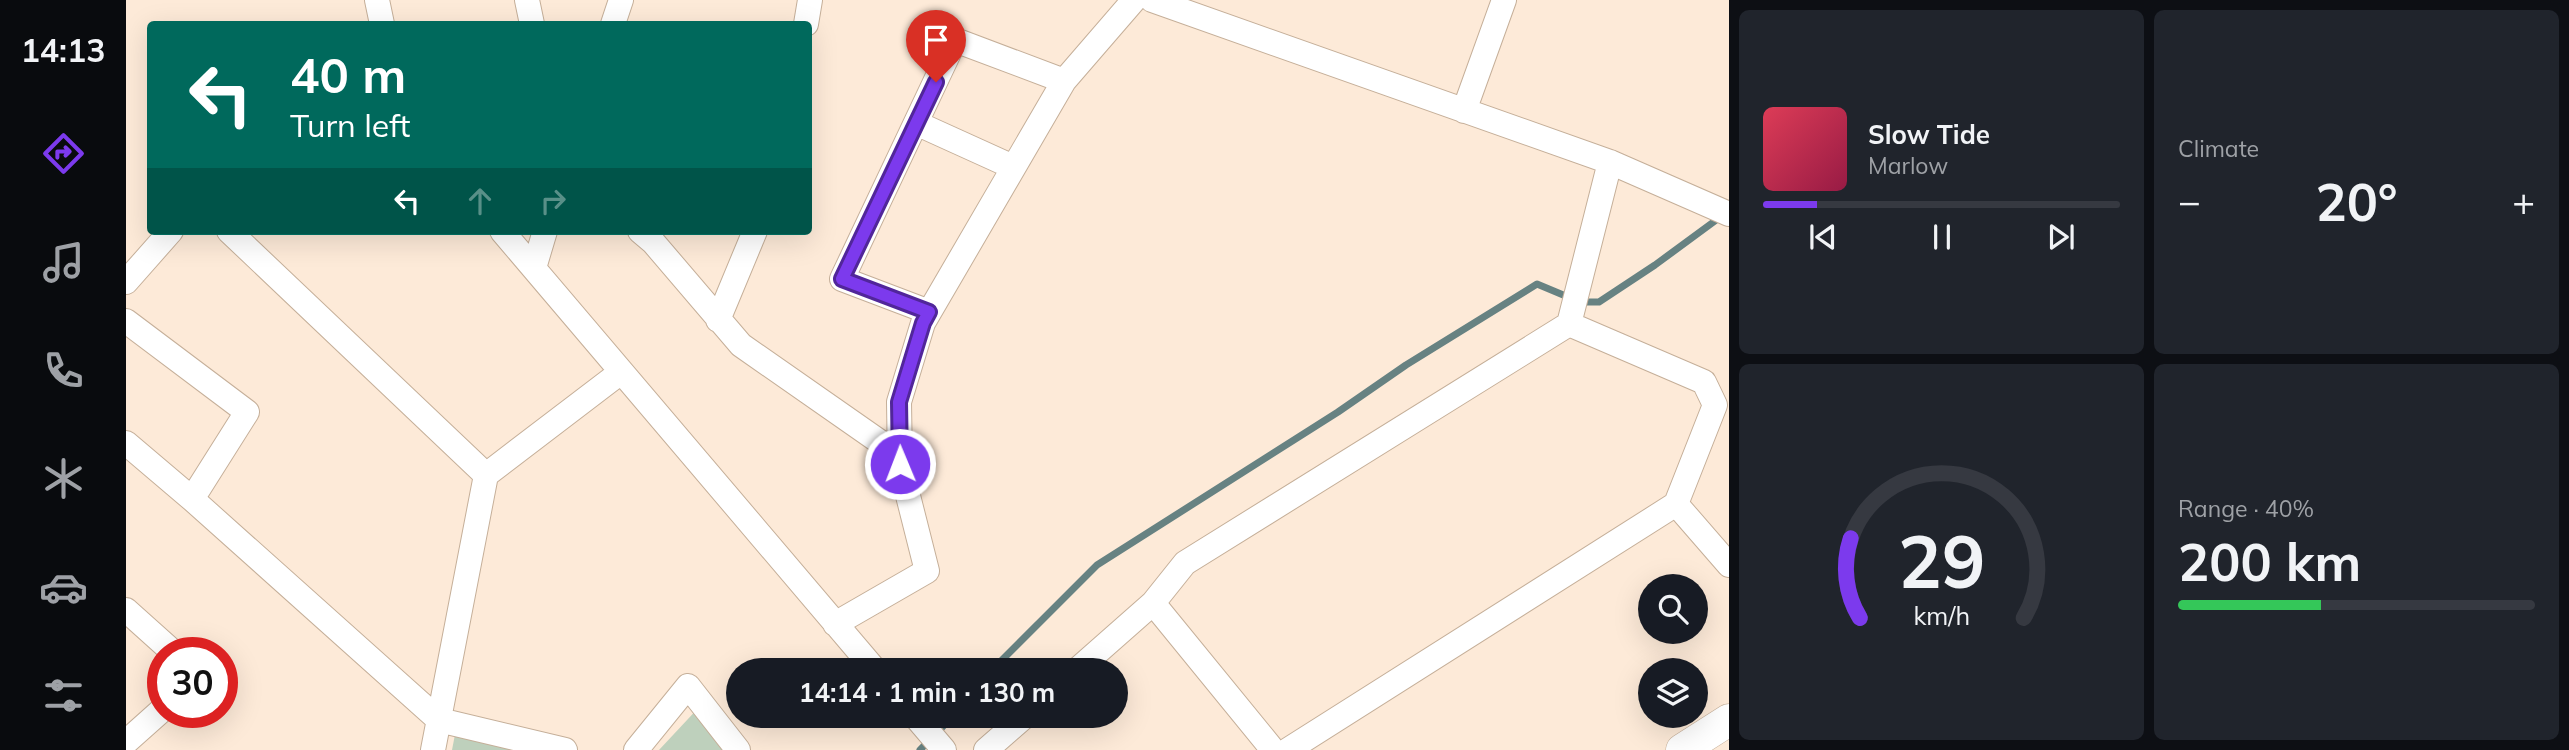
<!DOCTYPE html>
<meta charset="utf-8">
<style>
:root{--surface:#171b24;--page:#20242c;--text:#f1f3f6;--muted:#9ea1a6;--line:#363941;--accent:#7c3aed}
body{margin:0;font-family:Mulish,sans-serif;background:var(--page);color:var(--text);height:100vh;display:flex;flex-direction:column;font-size:26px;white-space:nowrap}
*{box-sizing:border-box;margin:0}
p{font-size:23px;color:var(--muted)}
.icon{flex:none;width:38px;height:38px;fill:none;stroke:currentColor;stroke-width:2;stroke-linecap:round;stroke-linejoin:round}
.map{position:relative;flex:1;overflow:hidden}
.side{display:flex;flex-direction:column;gap:10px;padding:10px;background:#0d0f14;width:840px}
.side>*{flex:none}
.hud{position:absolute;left:21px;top:21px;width:665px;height:214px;border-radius:7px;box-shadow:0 7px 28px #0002;background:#00695c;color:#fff;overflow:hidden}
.tools{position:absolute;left:1512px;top:574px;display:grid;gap:14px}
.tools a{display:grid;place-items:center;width:70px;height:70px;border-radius:50%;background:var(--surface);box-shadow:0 7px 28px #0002;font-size:35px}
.speed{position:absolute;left:21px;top:637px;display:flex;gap:14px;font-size:35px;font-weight:700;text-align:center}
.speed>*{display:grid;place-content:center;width:91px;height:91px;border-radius:50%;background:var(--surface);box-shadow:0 7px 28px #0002;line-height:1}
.speed .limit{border:10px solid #d22;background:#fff;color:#111}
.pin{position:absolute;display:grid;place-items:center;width:60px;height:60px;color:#fff;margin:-72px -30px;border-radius:50% 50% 50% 0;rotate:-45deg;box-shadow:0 0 7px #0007}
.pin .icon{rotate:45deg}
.me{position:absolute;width:77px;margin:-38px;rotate:359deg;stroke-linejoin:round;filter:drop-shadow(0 0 5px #0008)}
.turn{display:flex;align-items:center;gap:24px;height:147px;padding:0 28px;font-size:32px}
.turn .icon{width:91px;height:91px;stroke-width:2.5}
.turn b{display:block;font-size:49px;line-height:60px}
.lanes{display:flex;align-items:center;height:66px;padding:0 28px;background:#0003;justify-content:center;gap:35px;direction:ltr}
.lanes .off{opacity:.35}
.big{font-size:52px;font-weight:700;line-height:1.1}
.side .card{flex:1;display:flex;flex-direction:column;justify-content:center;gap:10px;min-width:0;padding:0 24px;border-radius:10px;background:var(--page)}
.side .dial{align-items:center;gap:0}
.dial svg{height:182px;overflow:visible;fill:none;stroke:var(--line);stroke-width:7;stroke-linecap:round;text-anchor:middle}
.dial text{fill:var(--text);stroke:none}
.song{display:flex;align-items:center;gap:21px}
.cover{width:84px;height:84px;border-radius:10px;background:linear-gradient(135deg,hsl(350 70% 55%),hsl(340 70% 35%))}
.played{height:7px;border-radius:4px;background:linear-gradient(90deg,var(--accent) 15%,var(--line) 15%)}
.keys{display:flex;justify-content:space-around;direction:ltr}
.heat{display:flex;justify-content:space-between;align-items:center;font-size:38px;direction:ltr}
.charge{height:10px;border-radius:5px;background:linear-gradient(90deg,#34c759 40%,var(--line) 0)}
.side .tiles{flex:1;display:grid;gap:10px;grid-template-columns:repeat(2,1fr)}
.trip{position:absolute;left:600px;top:658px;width:402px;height:70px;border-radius:35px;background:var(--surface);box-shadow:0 7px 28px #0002;font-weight:700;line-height:70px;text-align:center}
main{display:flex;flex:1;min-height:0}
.tabs{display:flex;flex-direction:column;width:126px;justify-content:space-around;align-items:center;background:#090b0e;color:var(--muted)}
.tabs .icon{width:49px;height:49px}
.tabs .active{color:var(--accent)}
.tabs b{font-size:32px;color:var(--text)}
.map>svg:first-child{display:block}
.green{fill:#bed0bc}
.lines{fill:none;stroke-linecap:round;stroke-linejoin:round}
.stream{stroke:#678282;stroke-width:7}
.minor-casing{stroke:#c5af99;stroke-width:26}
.major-casing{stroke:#c5af99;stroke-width:33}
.minor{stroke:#fff;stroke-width:24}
.major{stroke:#fff;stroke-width:32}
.route-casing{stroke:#51269a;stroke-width:18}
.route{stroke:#7c3aed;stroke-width:12}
</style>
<main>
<nav class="tabs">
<b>14:13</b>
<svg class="icon active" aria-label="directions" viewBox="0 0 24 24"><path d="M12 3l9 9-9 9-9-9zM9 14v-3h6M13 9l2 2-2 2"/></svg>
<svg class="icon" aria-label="music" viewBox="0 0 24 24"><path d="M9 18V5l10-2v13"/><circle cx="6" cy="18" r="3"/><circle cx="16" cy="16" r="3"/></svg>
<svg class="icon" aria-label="phone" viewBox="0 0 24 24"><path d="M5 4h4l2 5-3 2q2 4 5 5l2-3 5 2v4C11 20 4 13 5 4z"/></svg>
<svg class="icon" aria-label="climate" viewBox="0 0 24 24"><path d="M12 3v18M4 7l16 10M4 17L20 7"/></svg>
<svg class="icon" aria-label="car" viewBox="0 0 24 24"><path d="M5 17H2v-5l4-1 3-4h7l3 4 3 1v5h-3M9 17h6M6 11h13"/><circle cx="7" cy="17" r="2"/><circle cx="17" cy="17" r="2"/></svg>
<svg class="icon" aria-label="filters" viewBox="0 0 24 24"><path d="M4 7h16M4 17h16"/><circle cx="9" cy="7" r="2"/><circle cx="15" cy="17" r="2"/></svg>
</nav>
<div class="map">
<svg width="1603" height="750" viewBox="0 0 1603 750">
<rect width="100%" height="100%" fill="#fdead8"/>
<path class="green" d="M576,704L612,750H533Z
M331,724L409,750H326Z"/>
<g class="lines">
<path class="stream" d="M866,670L971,565L1212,412L1280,365L1411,284L1454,302H1473L1529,265L1597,215
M794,750L827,716"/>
<g class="minor-casing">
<path id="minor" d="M251,0L256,24
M401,0L406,24
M1026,0L1484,162L1603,214
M487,24L495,0
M680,24L684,0
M1338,111L1378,0
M790,123L887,167
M103,231L360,475
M376,231L749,670
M514,231L527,242L615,345L774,456
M408,268L419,231
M0,282L45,231
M803,312L716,279L829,40L938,81
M592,320L629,231
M0,321L121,412L66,499
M0,443L66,499L313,720L439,750
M1550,504L1603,565
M1027,603L1147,750
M0,610L48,653
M709,624L801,571L774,464L773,402L797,323L938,81L1008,0
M951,670L1027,603L1059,563L1443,324L1484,162
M789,716L818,750
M0,742L37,709
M307,750L360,475L495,372
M510,750L562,686L612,750
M860,750L899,716
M1162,750L1550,504L1589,405L1578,382L1443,324"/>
</g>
<g class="major-casing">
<path id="major" d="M1556,750L1603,720"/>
</g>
<use href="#minor" class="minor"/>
<use href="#major" class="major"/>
</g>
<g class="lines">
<g class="route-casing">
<path id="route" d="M774,464L773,402L797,323L803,312L716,279L810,82"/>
</g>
<use href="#route" class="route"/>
</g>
</svg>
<div class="tools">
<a><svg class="icon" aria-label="search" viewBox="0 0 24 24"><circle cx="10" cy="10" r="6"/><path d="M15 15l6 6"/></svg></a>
<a><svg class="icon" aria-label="layers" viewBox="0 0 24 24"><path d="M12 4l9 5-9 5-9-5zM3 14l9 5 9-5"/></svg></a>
</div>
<div class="speed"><div class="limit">30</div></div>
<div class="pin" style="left:810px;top:82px;background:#d93025"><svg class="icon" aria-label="arrive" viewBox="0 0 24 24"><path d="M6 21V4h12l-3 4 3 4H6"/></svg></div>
<svg class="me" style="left:774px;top:464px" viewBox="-20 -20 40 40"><circle r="17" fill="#7c3aed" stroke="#fff" stroke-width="3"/><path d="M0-11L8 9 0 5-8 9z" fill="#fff"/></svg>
<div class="trip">14:14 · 1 min · 130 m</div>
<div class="hud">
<div class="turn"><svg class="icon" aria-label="left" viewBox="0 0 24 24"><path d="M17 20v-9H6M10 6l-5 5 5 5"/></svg><div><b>40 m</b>Turn left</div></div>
<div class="lanes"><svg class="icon" aria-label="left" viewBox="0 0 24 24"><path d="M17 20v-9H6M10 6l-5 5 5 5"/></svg><svg class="icon off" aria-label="ahead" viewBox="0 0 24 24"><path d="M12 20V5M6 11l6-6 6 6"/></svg><svg class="icon off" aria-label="right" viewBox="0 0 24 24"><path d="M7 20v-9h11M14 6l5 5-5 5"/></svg></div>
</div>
</div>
<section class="side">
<div class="tiles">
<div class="card">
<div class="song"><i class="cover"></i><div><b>Slow Tide</b><p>Marlow</p></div></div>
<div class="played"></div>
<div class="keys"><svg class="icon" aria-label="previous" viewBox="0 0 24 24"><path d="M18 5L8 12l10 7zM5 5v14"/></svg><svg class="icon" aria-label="pause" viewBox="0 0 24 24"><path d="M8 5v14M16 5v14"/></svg><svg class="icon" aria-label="next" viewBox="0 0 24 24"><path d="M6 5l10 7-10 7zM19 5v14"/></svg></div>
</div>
<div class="card"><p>Climate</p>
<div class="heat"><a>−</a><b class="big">20°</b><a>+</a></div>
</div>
<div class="card dial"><svg viewBox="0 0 100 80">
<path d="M14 69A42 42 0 1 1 86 69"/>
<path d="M14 69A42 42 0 0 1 10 34" stroke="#7c3aed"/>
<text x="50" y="56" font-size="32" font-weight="700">29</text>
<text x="50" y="72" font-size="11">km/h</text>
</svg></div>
<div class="card"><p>Range · 40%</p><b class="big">200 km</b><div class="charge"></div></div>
</div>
</section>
</main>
